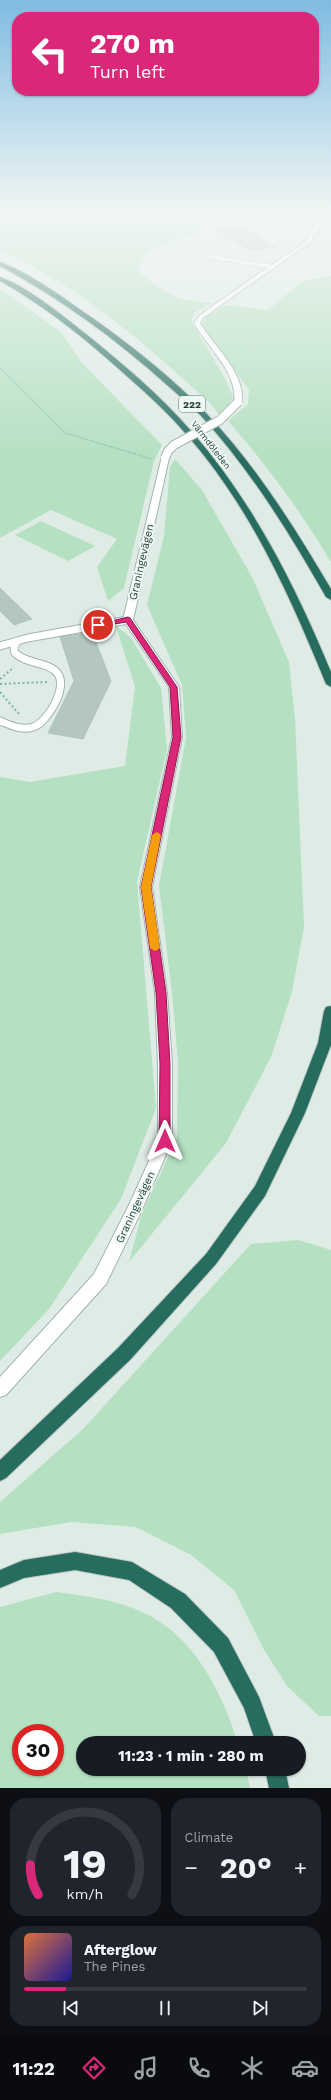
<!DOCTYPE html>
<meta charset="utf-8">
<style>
:root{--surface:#171b24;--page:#20242c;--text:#f1f3f6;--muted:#9ea1a6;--line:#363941;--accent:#db2777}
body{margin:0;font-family:"Work Sans",sans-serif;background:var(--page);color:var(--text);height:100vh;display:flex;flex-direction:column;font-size:15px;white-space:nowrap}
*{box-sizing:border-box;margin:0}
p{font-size:13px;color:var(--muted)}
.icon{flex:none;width:22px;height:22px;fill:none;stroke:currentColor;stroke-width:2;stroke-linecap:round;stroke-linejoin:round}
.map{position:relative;height:1788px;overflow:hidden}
.panel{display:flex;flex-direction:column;gap:10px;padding:10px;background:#0d0f14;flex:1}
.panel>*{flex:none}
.guide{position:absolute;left:12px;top:12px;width:307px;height:84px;border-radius:16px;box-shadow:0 1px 3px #0004;background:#db2777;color:#fff;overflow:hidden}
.speed{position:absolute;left:12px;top:1724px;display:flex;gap:8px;font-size:20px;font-weight:700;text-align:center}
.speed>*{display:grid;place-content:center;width:52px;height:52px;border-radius:50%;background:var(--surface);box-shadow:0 1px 3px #0004;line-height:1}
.speed .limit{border:6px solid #d22;background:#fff;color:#111}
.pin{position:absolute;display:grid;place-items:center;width:34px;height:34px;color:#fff;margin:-17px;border:2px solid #fff;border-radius:50%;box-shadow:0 1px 4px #0007}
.me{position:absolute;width:44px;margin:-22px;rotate:0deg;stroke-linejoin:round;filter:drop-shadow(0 0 3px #0008)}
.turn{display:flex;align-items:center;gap:14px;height:84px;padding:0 12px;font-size:18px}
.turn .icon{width:52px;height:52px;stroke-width:2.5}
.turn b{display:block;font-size:28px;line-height:34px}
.big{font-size:30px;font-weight:700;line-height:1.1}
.panel .tile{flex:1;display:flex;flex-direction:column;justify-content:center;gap:6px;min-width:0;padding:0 14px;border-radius:16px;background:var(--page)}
.panel .dial{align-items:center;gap:0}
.dial svg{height:104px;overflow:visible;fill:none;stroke:var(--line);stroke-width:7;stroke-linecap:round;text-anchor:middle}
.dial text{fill:var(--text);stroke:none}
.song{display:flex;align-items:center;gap:12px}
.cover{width:48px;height:48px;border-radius:6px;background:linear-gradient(135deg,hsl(20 70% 55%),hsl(240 70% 35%))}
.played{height:4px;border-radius:2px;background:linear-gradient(90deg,var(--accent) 15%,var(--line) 15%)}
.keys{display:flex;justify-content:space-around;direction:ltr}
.heat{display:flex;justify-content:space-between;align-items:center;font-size:22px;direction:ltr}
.panel .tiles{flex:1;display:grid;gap:10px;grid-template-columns:1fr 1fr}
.tile:last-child{grid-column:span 2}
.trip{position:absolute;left:76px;top:1736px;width:230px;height:40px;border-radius:20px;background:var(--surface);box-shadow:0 1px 3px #0004;font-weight:700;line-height:40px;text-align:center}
.dock{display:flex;height:64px;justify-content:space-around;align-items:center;background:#090b0e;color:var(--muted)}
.dock .icon{width:28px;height:28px}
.dock .current{color:var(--accent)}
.dock b{font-size:18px;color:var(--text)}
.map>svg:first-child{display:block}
.green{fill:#b5e0c1;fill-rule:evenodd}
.building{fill:#b4c7bf;stroke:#b1c6be}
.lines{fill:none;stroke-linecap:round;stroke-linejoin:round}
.service-far1-casing{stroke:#a1b4ae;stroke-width:5}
.service-casing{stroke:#a1b4ae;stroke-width:9}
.minor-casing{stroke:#a1b4ae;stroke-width:2}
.motorway-casing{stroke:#c0c9c7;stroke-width:2}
.path-far1{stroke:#7cb3a2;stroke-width:1.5;stroke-dasharray:1 1.5;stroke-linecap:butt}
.path{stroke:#7cb3a2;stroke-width:2;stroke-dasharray:2 2.5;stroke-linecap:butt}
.service-far1{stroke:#fff;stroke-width:4}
.service{stroke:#fff;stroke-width:7}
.minor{fill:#fff;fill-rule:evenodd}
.motorway{fill:#276d5f;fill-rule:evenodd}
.minor-bridge-casing{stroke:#a1b4ae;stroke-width:10;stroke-linecap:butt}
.minor-bridge{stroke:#fff;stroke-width:8}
.route{fill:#db2777;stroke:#8e194d}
.slow{fill:#f59e0b}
.labels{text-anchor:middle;stroke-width:4;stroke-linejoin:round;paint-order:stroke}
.far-street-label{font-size:9px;fill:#1e3e36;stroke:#f0f8f4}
.shield{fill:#f0f8f4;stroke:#5d766f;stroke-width:1}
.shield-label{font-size:10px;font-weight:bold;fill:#1e3e36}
.street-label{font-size:11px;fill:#1e3e36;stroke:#f0f8f4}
</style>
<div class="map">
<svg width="331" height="1788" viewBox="0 0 331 1788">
<rect width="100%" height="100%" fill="#dfece6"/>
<path class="green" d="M0,211H92C104,226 126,227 143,222C151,219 158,213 165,211C175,209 188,210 196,214L203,231L147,251L138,271L155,285L180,299L211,303L194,313L191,321L225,378L233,397L228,407L218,414L210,403C147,346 80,285 0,251Z
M331,276V562C301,512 267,465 228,421L248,404L249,390L205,330L203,323L206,317L225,305L268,310L303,281Z
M0,289L61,332L82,363L162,445L154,461L124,588L108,601L97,567L117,539L51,510L0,538Z
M175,459L202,490L252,577L289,662L295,719L304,927L292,992L271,1057L226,1143L129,1262L142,1213L177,1138L178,1061L172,993L159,886L186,738L182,685L147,605L164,536L170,467Z
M41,521L95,546L68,561L15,535Z
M116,626L131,638L161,688L167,749L137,882L156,1108L121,1199L49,1309L0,1361V777L30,782L125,766L135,687Z
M298,1240L331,1250V1716H319L287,1686L263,1648L234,1590L191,1555L136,1527L71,1522L0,1534V1502L83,1429L251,1244Z
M56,1592C85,1596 115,1599 142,1612C194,1635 222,1692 238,1743H83V1769H246L250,1788H0V1607ZM21,1733H55V1767H21Z"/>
<path class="building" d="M243,226L275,247L251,251L217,231Z
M0,588L32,619L14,625L0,611Z
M92,632L111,681L83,739L48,733L74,681L60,637Z"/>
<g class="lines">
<g class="service-far1-casing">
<path id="service-far1" d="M206,256L273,267"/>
</g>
<g class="service-casing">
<path id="service" d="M0,646L28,638L128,620
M0,721C10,725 22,731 33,727C47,723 68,688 58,674C49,661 27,665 15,653L14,648L17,641"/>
</g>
<g class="minor-casing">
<path id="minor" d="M259,211H272L318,218L331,213V217L321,221L319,229L310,243L222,304L203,318L200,323C214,347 245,372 242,402L238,404L234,402C238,372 207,347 194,323L199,316L218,302L306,241L313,229L315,221Z
M162,456L169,458L133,620L179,687L182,737L152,887L167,993L172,1064V1141L140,1214L106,1284L6,1395L0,1397V1377L94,1274L129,1205L158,1141V1064L155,993L140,887L172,737L169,687L123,620Z"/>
</g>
<g class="motorway-casing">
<path id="motorway" d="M0,262C24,270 57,293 78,308C122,338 170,375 207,414C256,466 295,528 331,589V600L326,597C290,534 252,472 203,418C192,406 179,396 167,385C116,339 61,299 0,266Z
M0,277C27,286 63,316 86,334C123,364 161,396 192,432C253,502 296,587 331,672V687L326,684C290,596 250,506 186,434C164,408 138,386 112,363C77,332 41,304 0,281Z
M331,1006V1045L305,1113L265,1196L216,1264L130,1360L6,1478L0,1481V1460L118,1348L206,1254L255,1186L291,1113L318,1043L324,1011L326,1007Z
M75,1552L132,1562L185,1594L228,1638L259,1697L276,1743H256L244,1708L214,1652L171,1608L129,1580L75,1570L24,1578L0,1588V1570L24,1560Z
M265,1769H285L289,1788H269Z"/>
</g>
<path class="path-far1" d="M0,218C19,213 38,215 58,211
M0,368L65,433L152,459"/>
<path class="path" d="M0,679L14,667
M0,684L47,682
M0,692L19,714"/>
<use href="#service-far1" class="service-far1"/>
<use href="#service" class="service"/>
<use href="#minor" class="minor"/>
<use href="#motorway" class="motorway"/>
<g class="minor-bridge-casing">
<path id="minor-bridge" d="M165,458L168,451L174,445L220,420L238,402"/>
</g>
<use href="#minor-bridge" class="minor-bridge"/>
</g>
<linearGradient id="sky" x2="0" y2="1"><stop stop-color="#7fbce1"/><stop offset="0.46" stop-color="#f1f6f4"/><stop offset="1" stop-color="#f1f6f4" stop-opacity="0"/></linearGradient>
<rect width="331" height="461" fill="url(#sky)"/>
<path class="route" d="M128,617L130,618L177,687L181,737L151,887L166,993L170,1064V1141L169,1144H161L159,1141L160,1064L156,993L141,887L173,737L170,687L126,622L98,627L95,625Z"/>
<path class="slow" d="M157,832L161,835L151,887L160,948L155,951L150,948L141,887L152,835Z"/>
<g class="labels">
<g class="far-street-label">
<text transform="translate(211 445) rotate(52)" y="3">Värmdöleden</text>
</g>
<rect class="shield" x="179" y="396" width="26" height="16" rx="3"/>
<g class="shield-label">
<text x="192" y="408">222</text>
</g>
<g class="street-label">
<text transform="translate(141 562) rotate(-77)" y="4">Graningevägen</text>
<text transform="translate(135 1207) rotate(-65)" y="4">Graningevägen</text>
</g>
</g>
</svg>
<div class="speed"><div class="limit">30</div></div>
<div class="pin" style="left:98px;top:625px;background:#d93025"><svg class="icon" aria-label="arrive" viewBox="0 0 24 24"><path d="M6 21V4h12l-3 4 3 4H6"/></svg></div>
<svg class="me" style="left:165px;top:1141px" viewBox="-20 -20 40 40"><path d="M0-17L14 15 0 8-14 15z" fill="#db2777" stroke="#fff" stroke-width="4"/></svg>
<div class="trip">11:23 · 1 min · 280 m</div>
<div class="guide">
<div class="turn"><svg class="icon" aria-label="left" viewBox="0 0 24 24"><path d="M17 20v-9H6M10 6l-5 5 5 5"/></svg><div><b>270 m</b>Turn left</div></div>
</div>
</div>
<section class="panel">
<div class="tiles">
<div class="tile dial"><svg viewBox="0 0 100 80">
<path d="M14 69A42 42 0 1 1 86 69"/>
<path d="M14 69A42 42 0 0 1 8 46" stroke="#db2777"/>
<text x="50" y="56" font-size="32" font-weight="700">19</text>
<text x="50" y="72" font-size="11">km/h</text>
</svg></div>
<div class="tile"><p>Climate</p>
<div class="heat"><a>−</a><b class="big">20°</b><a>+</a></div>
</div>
<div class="tile">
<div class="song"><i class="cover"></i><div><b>Afterglow</b><p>The Pines</p></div></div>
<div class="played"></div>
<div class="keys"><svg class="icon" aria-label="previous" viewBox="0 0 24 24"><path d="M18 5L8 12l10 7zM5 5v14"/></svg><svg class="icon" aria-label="pause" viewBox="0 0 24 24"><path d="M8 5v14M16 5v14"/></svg><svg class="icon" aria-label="next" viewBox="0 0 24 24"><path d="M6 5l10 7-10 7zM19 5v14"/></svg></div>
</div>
</div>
</section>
<nav class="dock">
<b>11:22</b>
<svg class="icon current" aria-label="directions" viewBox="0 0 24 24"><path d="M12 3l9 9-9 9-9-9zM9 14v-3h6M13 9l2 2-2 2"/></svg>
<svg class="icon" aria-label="music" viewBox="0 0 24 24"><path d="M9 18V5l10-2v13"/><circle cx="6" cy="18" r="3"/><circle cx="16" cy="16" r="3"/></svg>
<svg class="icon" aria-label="phone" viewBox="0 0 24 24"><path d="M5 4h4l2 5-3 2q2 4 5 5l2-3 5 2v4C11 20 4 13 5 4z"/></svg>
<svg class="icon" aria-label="climate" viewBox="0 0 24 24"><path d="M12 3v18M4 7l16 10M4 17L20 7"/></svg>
<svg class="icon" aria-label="car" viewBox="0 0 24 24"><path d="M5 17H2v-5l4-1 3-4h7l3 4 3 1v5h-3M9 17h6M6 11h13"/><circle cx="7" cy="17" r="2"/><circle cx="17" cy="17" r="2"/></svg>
</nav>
